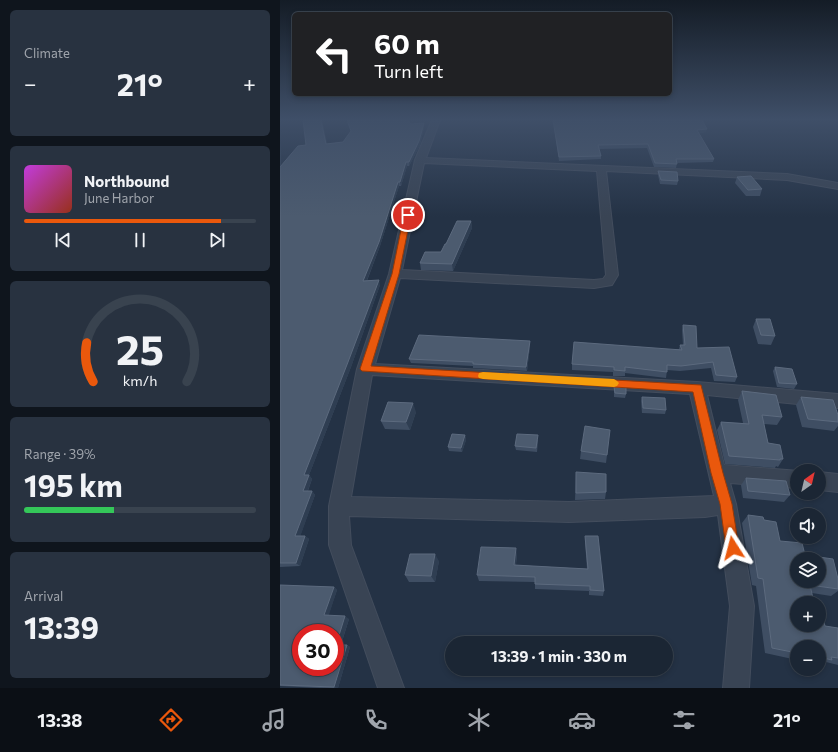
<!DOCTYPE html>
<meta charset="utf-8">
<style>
:root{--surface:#1b2634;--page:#283240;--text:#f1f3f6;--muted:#a0a5ac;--line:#39434f;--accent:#ea580c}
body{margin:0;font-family:Commissioner,sans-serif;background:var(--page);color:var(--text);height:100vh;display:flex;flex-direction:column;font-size:15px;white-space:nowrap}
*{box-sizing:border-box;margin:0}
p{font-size:13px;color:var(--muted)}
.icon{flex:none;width:22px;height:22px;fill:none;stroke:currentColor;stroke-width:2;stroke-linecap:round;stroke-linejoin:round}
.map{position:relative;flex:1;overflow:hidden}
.sheet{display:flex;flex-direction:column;gap:10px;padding:10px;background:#0f151d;width:280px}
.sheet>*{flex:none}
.banner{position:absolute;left:12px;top:12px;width:380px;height:84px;border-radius:6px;box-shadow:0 2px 6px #0003,0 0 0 1px var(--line);background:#202124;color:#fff;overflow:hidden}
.needle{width:26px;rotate:34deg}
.tools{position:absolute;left:510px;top:464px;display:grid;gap:8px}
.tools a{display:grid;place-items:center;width:36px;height:36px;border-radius:50%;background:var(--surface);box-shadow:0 2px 6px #0003,0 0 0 1px var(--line);font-size:20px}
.speed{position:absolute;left:12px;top:624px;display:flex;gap:8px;font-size:20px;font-weight:700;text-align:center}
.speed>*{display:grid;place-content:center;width:52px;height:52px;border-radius:50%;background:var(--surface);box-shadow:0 2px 6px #0003,0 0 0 1px var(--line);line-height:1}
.speed .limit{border:6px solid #d22;background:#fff;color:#111}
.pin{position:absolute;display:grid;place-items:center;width:34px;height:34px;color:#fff;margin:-17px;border:2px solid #fff;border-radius:50%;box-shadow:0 1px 4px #0007}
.me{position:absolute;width:44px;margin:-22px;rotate:351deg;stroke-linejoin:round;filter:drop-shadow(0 0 3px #0008)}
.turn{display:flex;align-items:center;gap:14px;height:84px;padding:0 16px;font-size:18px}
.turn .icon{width:52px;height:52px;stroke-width:2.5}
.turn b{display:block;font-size:28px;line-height:34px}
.big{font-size:30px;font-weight:700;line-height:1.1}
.sheet .tile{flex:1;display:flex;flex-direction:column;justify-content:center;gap:6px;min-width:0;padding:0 14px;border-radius:6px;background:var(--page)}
.sheet .dial{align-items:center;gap:0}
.dial svg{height:104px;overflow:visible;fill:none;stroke:var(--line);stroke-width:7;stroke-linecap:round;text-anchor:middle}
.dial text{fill:var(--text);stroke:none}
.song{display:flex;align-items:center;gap:12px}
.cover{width:48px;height:48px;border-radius:6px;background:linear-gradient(135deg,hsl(290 70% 55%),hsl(10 70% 35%))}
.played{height:4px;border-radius:2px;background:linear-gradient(90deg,var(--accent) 85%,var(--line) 85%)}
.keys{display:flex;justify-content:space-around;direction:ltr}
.heat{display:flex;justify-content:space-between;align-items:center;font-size:22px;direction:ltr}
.charge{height:6px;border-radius:3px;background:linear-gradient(90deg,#34c759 39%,var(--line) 0)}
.trip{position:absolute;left:165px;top:636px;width:228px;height:40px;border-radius:20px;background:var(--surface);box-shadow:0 2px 6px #0003,0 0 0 1px var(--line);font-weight:700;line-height:40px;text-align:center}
.tabs{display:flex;height:64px;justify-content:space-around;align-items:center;background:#0b0f15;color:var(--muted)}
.tabs .icon{width:28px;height:28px}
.tabs .active{color:var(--accent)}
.tabs b{font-size:18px;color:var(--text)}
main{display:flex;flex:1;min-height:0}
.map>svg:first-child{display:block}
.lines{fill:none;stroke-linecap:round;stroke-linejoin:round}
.street-casing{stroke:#434d5d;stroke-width:2}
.street{fill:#394454;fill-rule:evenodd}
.wall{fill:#3f4e63}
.shaded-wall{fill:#2f3e52}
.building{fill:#4c5b6f;stroke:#5c6a7e;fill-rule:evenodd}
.route{fill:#ea580c;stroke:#983908}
.slow{fill:#f59e0b}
</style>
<main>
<section class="sheet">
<div class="tile"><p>Climate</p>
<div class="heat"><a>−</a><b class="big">21°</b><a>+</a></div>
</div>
<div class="tile">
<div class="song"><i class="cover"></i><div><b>Northbound</b><p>June Harbor</p></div></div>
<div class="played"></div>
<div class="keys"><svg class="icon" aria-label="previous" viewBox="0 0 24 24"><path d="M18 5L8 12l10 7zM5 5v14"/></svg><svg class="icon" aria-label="pause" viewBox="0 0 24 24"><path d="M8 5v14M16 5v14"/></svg><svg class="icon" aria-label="next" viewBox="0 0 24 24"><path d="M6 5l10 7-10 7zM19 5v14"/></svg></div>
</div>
<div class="tile dial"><svg viewBox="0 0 100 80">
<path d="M14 69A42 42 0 1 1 86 69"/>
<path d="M14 69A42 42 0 0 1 9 39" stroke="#ea580c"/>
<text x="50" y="56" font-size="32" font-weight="700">25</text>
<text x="50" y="72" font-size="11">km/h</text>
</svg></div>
<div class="tile"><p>Range · 39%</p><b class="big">195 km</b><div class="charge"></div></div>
<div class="tile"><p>Arrival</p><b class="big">13:39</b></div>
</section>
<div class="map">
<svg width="558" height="688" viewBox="0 0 558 688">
<rect width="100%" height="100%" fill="#243245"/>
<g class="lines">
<g class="street-casing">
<path id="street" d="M152,120H160L146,158L507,174L558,183V189L507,180L326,171L338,275L332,285L314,288L120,278L95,364L417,382L558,394V408L427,395L444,465L519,471H517V488L450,483L456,504L474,606L469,688H443L450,606L438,515L425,517L289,522L69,516L71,545L124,688H98L49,545V506L77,369L109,274L135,160ZM144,163L317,171L326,275L323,279L314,280L122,270ZM92,375L410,394L434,496L289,502L71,497Z
M539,472L558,474V492L539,490Z"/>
</g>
<use href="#street" class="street"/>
</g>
<path class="wall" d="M42,120L47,144L63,142L131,124L144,127L140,145L129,166H127L121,186H119L100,246L87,281L100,285L71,367L29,475L32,479L28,491H32L35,495L20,536H25L29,539L20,566L0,567V141L1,166L26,145Z
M273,120H422L426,132L419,133L434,159L433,162L397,163L396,168L374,167L367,148L319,149L321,156V159L279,161Z
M378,171L398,181L397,185L380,184L378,175Z
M457,177L482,189L480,196H466L455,183Z
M191,221L192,228L173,271L141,270L140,263L161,252L166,244Z
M476,319L495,336L491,345L478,344L473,327Z
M403,325L417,348L457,377L455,382L434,381L431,368L400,371L387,370L386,378L345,373V376H333V372L292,370V364L399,349L400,345H403L402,330Z
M250,341V346L247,371L193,368V366L131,363L129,359Z
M495,367L517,384L514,389L497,387L493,371Z
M334,387L346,394L345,398L334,397Z
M462,391L502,417L497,425L484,424L488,443L503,459L498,467L496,466L495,468L445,464L437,430L441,422L463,423L458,400Z
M362,397L386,410L385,414L362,413L361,401Z
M521,397L558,415V426L554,431L522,427L516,405Z
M136,412L130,430L105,429L101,421Z
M185,435L186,440L182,452L169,451L168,447Z
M258,440L257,452L236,450L235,446Z
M301,451L327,455L326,463L300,459Z
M296,472L326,492L325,499L295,500Z
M466,478L510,495L504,502L463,498L461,485Z
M468,515L484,520L500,541L525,555L558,579V591L551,596L532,593L517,603L545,626L558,628V665L546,662L542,664H539V647H517V660L485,653L476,586L472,585L462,523Z
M305,536L324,591L323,596L309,595V591L255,589V582L199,581L197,575L237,554L236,565L307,569L305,542Z
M159,561L155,582H129L125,575Z
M0,585L54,587L57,590L48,616L69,619L61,645H67L70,647L58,688H39L0,686Z"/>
<path class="shaded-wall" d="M41,120H42L48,147L46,144Z
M144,123V127L140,145L129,166V162Z
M427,129L426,132L416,133L417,130Z
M0,141L1,172L0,168Z
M126,162L127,166L121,186L120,182Z
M118,182L119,186L100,246L85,285L83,281Z
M191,221L192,228L173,271L172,264Z
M99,280L100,285L71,367L29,475L32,479L26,495L23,491L24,475Z
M250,341V346L247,371L246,367Z
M133,403L136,412L130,430L126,422Z
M185,435L186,440L182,452L181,448Z
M32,491L35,495L19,540L15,536Z
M25,536L29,539L20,566L16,563Z
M236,548L237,554L235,571L234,565Z
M155,554L159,561L155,582L151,576Z
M54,587L57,590L48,618L44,615Z
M65,616L69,619L60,647L56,645Z
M67,645L70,647L58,688H56L54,687Z"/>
<path class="building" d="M23,120H41L46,144L63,142L71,131L67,120H128L131,124L144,123L139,141L129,162H126L120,182H118L99,242L83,281L99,280L68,362L24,475H29L23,491H32L15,536H25L16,563H0V167L18,146L26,145Z
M273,120H422L427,129L417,130L434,159H396L397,164L375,163L368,144L318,145L321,156L279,157Z
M378,171L397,172L398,181L381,180Z
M471,176L482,189L468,190L457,177Z
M177,221H191L172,264L140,263L145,252H161L165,244H166Z
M476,319H490L495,336L481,335Z
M403,325L416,326L417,348L449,347L457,377L436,375L433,362L401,366L387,365V372L345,367V371L334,370V367L292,364L294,342L402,350L400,345H405Z
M139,335L250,341L246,367L193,364V362L129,359Z
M495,367L512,369L517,384L499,383Z
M334,387H346V394L335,393Z
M462,391L496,395L502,417L482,415L488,443L500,445L503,459H500V460L449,456L441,422L469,424Z
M362,397L385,398L386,410L363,408Z
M521,397L553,400L558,415V422L528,419Z
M108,402L133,403L126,422L101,421Z
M305,426L330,430L327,455L301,451Z
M172,434L185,435L181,448L168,447Z
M237,434L258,435L256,448L235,446Z
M296,472L326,474V492L296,493Z
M466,478L506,481L510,495L468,491Z
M468,515L483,517L484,520L496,522L500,541L522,543L525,555L553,559L558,579V589L530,585L534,603H517V625H539V610L541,611L545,626L558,628V658L551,657L552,660L539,657V647H517V653L492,648L483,579L478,578ZM517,559H539V581H517Z
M305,536H318L324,591L310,590V586L255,584V577L197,575L201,547L236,548L234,565L308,569Z
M130,554H155L151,576L125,575Z
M0,585L54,587L44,615L65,616L56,645H67L54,687L0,685ZM21,633H55V667H21Z"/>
<linearGradient id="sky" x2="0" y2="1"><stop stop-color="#141c26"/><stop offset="0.55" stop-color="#3f4f68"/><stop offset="1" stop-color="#3f4f68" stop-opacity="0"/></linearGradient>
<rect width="558" height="217" fill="url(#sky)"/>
<path class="route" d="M128,213L131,215L119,274L91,366L421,385L443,473L452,504L459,548L458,552L453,554L448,552L446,548L440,504L431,473L413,392L82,371L80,369L112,274L124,215Z"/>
<path class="slow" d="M203,372L334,379L337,381L339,383L337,386L334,387L203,379L199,378L198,376L199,373Z"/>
</svg>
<div class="tools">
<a><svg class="needle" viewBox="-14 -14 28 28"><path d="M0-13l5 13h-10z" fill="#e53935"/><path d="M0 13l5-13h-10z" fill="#a0a5ac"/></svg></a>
<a><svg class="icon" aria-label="sound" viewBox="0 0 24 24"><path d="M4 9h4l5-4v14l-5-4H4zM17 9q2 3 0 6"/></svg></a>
<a><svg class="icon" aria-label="layers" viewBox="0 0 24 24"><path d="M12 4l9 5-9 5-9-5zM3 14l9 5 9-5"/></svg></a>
<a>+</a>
<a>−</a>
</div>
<div class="speed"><div class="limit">30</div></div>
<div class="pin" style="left:128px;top:215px;background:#d93025"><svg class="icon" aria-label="arrive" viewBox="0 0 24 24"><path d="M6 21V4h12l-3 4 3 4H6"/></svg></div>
<svg class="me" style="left:453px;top:548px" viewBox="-20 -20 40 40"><path d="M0-17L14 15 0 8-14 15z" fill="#ea580c" stroke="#fff" stroke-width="4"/></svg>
<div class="trip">13:39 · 1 min · 330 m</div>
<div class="banner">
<div class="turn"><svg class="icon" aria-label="left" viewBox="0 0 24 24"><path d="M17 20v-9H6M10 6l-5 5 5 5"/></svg><div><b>60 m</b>Turn left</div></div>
</div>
</div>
</main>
<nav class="tabs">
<b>13:38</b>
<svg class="icon active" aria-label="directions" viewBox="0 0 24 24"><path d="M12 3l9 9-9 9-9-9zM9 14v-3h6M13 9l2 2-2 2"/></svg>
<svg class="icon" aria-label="music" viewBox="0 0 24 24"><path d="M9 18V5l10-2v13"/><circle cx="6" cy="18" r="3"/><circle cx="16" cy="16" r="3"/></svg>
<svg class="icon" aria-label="phone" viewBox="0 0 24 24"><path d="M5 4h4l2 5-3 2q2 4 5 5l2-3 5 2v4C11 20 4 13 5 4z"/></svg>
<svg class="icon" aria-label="climate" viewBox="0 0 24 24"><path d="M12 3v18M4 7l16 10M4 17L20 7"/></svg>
<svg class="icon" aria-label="car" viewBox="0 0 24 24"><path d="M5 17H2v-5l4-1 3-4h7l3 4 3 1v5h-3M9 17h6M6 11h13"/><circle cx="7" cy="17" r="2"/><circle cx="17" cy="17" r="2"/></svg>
<svg class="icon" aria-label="filters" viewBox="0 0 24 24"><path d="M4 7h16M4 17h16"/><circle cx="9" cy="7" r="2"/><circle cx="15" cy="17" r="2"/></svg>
<b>21°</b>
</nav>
